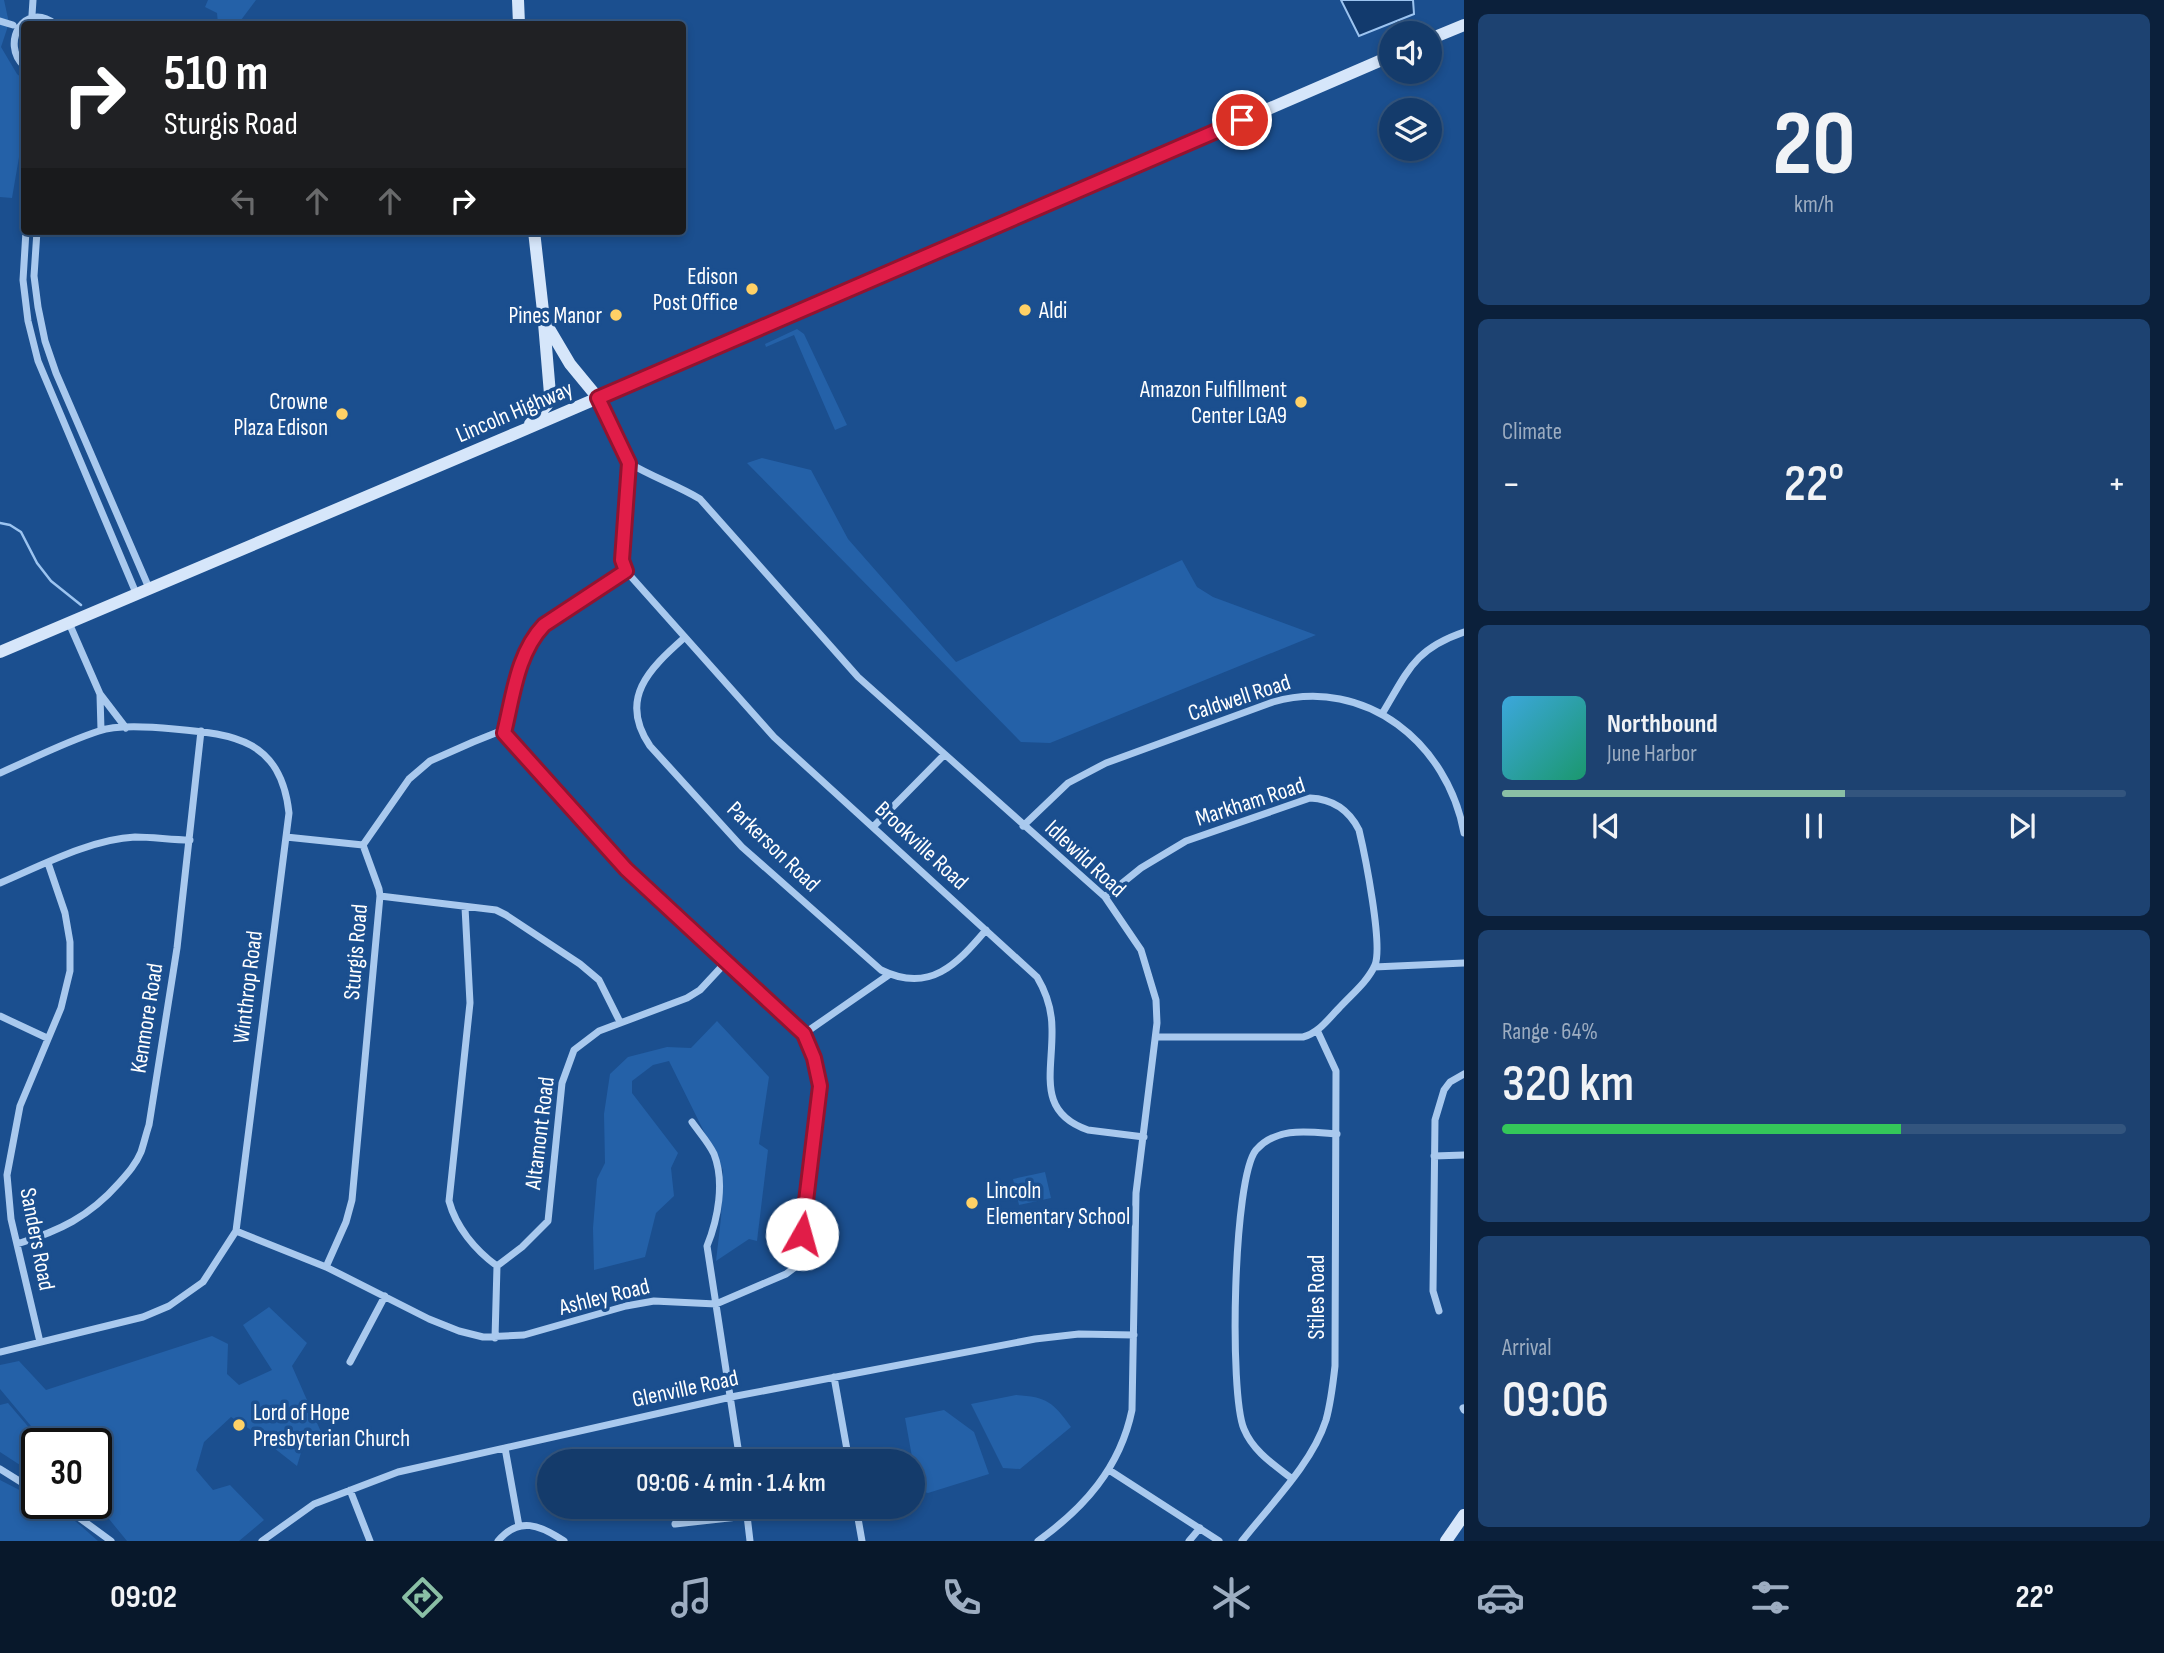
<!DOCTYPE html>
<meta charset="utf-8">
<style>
:root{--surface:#143b6b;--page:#1d4271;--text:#f1f3f6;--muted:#9dadc1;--line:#33557e;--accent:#8abfa5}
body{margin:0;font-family:"Sofia Sans Condensed",sans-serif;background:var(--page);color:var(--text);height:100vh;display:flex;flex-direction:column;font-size:26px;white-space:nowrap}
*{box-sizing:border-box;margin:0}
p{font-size:23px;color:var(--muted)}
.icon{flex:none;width:38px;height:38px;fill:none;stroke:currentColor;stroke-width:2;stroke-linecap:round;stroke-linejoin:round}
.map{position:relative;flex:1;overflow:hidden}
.panel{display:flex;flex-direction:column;gap:14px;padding:14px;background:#0b203b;width:700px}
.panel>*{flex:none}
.hud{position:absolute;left:21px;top:21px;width:665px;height:214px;border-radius:7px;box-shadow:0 4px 10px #0003,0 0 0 2px var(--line);background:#202124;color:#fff;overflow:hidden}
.fabs{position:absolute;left:1379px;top:21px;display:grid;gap:14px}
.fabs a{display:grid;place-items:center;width:63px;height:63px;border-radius:50%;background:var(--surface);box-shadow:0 4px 10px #0003,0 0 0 2px var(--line);font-size:35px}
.speed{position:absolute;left:21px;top:1428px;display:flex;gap:14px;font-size:35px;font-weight:700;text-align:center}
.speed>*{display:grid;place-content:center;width:91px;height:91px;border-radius:50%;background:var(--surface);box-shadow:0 4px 10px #0003,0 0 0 2px var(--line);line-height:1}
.speed .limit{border:4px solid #111;border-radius:10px;background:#fff;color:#111}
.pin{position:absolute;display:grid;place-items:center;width:60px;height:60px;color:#fff;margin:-30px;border:4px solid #fff;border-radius:50%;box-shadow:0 2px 7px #0007}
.me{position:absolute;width:77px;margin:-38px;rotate:7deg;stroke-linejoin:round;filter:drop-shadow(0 0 5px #0008)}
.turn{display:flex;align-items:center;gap:24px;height:147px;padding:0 28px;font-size:32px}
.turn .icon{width:91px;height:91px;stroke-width:2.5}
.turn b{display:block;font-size:49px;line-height:60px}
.lanes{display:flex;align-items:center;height:66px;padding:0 28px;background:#0003;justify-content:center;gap:35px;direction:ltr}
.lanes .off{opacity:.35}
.big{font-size:52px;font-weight:600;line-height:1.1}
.panel .tile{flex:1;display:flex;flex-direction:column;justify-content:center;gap:10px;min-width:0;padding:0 24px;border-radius:10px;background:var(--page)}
.panel .dial{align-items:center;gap:0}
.dial b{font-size:91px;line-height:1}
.song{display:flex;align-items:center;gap:21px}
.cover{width:84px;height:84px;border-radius:10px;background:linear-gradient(135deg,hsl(200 70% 55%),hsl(160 70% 35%))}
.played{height:7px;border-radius:4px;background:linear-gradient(90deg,var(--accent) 55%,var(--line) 55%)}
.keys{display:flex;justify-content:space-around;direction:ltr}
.heat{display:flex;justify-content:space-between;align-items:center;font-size:38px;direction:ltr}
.charge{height:10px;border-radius:5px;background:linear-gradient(90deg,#34c759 64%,var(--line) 0)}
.trip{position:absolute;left:537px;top:1449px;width:388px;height:70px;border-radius:35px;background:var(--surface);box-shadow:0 4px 10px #0003,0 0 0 2px var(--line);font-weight:600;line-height:70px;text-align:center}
.menu{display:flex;height:112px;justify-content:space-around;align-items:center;background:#08182b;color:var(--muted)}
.menu .icon{width:49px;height:49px}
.menu .selected{color:var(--accent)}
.menu b{font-size:32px;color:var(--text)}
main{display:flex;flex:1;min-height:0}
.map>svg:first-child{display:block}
.green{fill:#2461a8}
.water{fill:#123a6d;stroke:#9cc4f0;stroke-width:2}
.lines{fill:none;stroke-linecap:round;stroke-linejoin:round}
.stream{stroke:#9cc4f0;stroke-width:2.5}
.street{stroke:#a9c9ee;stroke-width:7}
.secondary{stroke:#d6e6fa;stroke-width:12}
.route-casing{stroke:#92132f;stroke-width:18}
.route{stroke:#e11d48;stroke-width:12}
.poi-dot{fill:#ffd166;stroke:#1b4f8f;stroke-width:2.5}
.labels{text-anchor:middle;stroke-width:7;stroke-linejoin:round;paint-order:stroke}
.poi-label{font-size:23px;fill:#fff;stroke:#1b4f8f;text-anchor:end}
.street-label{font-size:23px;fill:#fff;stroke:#1b4f8f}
</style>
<main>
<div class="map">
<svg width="1464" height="1541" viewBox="0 0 1464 1541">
<rect width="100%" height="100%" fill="#1b4f8f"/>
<path class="green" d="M0,0H4L9,23L1,47L17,74L24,80V128L12,198L0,197Z
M208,0H256L238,24H218L217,13L205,7Z
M797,329L804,334L847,425L835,430L794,335L766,347L765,344Z
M762,458L811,470L848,539L956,662L1182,560L1197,587L1213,597L1316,635L1050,743L1021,742L747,463Z
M717,1021L769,1077L759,1144L768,1150L757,1241L749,1239L716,1261L721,1218L723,1170L669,1061L653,1065L632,1081V1093L678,1153L671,1168L674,1196L656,1213L645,1257L594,1270L593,1228L597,1179L605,1163L604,1114L610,1074L628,1057L667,1047L691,1048Z
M1045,1172L1051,1198L1019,1205L1013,1179Z
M269,1307L307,1343L292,1366L321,1432L303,1446L297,1466L251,1430L231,1417L204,1442L196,1470L213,1490L230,1485L264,1520L239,1541H127L96,1503V1444H46L0,1389V1365L19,1361L46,1390L212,1336L228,1344L227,1374L239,1385L272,1370L243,1325Z
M1016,1395C1047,1397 1053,1402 1071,1427L1020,1469L1003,1468L971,1404Z
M8,1403L43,1444H37V1476L0,1452V1405Z
M944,1410L974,1432L989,1474L928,1493L918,1490L905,1418Z
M0,1480L37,1499V1503C60,1503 81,1527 98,1541H0Z"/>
<path class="water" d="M1341,0H1413L1414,14L1359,36Z"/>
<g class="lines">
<path class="stream" d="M0,523L10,525L21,532L37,563L51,581L81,605"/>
<path class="street" d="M32,15L33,0
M0,21L13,25
M24,66C0,44 24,0 55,24
M26,231L23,280L28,321L38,361L136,593
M37,231L34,276L38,307L45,341L56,373L149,588
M598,398L629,463L622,560L626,571L774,737L1037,977C1046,992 1052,1011 1052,1029C1053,1072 1036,1112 1088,1130L1144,1137
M629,463C652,477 677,485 700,499L858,677L1105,897L1141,950L1156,1000L1157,1023L1136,1193L1132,1410C1120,1468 1084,1508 1038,1541
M69,623L100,694L126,728
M684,638C649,669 618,699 650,746L742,847L881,970C930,994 957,964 986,930
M100,695L101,730
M1382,714C1408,671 1414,649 1464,632
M504,733C513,697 517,653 544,625L626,571
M0,773C32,759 65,742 99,731C118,724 153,727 174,729C235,734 281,740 289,813L236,1231L203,1282L169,1306L143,1317L0,1352
M874,826L944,755
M1023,826L1068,783L1106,763L1273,702C1366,676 1448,744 1464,833
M286,837L363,845
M363,845L409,779L430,761L473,742L498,732L504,733
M0,883C40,866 91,839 135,837C153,837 172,840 190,840
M380,896L496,910L506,915L580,964L599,980L620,1022
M1105,897L1141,868L1186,841L1310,798C1333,799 1349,810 1359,830C1365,855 1383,945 1375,965C1368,981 1352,994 1340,1007C1329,1018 1319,1033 1303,1037H1156
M465,907L470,1003L449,1201C456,1227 475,1250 497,1266
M1374,967L1464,963
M0,1016L47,1038
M805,1033L890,974
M692,1122C699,1132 709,1143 714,1154C725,1182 718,1219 707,1246L740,1461
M1434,1156L1464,1155
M236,1231L326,1267L429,1319L459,1331L483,1337L524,1335L626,1306L654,1301L716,1304L786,1274L794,1268L799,1259L820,1086L814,1058L805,1033L626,869L504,733
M17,1244C59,1231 89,1217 119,1183C128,1173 136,1164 141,1152C144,1143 146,1134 149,1125L177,948L201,731
M497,1266L522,1247L548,1221L562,1083L574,1050L599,1031L687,998L700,990L727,961
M326,1267L346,1222L352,1200L380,896L379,889L363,845
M1439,1311L1433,1291L1435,1120L1444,1090L1450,1082L1464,1074
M495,1338L497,1266
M40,1342L11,1219L7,1175L20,1106L61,1008L70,971V942L65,913L48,863
M350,1362L385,1296
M834,1377L849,1461
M1463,1408L1464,1410
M505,1448L519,1526
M0,1469L37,1492
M1109,1470L1219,1541
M1291,1478C1273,1464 1253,1451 1244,1429C1229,1394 1233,1178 1256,1150C1277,1126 1310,1132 1337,1134
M350,1490L370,1541
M59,1503L111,1541
M746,1507L750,1541
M856,1507L862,1541
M675,1524L747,1516
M262,1541L314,1504L398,1472L731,1397L1035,1339L1079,1334L1134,1335
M498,1541C519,1516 540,1525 564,1541
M1189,1541L1200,1528
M1242,1541C1270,1505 1312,1464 1326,1420C1331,1402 1333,1384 1335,1366L1336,1071L1317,1030"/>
<path class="secondary" d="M518,0L519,24
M1430,39L1464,25
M534,231L544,320L570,364L598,398
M530,424L547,405L550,394L544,323
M0,652L526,429L1391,56
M1446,1541L1464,1515"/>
</g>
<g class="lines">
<g class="route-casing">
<path id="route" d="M802,1234L820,1086L814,1058L804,1034L626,869L504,733C513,697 517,653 544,625L626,571L622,560L629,463L598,398L1242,120"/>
</g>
<use href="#route" class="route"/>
</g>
<g class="poi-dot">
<circle cx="752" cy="289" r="7"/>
<circle cx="1025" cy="310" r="7"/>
<circle cx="616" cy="315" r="7"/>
<circle cx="1301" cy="402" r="7"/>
<circle cx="342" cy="414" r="7"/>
<circle cx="972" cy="1203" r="7"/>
<circle cx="239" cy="1425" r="7"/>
</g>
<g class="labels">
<g class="poi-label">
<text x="738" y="284">Edison<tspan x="738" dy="26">Post Office</tspan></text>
<text x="1039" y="318" text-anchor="start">Aldi</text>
<text x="602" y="323">Pines Manor</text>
<text x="1287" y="397">Amazon Fulfillment<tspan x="1287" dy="26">Center LGA9</tspan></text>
<text x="328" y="409">Crowne<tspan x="328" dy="26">Plaza Edison</tspan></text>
<text x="986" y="1198" text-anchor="start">Lincoln<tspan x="986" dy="26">Elementary School</tspan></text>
<text x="253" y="1420" text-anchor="start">Lord of Hope<tspan x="253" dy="26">Presbyterian Church</tspan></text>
</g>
<g class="street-label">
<text transform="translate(514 411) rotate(-23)" y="8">Lincoln Highway</text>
<text transform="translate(1239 697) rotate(-18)" y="8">Caldwell Road</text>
<text transform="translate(1250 801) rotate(-18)" y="8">Markham Road</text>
<text transform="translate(922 845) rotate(43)" y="8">Brookville Road</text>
<text transform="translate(774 846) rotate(44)" y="8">Parkerson Road</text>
<text transform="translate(1086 858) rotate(43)" y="8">Idlewild Road</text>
<text transform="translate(355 952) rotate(-85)" y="8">Sturgis Road</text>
<text transform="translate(247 987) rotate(-83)" y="8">Winthrop Road</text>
<text transform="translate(146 1018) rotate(-81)" y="8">Kenmore Road</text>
<text transform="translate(539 1133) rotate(-83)" y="8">Altamont Road</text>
<text transform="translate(38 1239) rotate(79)" y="8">Sanders Road</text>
<text transform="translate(604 1296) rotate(-14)" y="8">Ashley Road</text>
<text transform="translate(1316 1297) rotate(-90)" y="8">Stiles Road</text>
<text transform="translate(685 1388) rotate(-12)" y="8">Glenville Road</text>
</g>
</g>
</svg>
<div class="fabs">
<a><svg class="icon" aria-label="sound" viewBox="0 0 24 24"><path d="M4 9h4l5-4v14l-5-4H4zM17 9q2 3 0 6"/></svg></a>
<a><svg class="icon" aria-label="layers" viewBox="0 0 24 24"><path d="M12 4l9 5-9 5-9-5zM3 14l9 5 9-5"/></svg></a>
</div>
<div class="speed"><div class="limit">30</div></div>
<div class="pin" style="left:1242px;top:120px;background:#d93025"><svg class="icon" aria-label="arrive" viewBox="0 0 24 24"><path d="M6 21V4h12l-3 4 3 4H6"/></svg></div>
<svg class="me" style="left:802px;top:1234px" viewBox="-20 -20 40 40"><circle r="19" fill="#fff"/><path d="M0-13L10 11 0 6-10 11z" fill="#e11d48"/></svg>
<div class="trip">09:06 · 4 min · 1.4 km</div>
<div class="hud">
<div class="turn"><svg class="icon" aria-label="right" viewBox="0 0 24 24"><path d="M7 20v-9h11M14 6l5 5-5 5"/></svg><div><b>510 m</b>Sturgis Road</div></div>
<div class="lanes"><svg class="icon off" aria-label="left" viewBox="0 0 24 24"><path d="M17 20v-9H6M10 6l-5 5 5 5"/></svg><svg class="icon off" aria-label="ahead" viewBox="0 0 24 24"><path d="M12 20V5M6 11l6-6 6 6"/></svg><svg class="icon off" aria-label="ahead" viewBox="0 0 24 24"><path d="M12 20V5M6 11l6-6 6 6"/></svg><svg class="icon" aria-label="right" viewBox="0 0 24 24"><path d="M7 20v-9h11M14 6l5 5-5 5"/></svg></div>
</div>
</div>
<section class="panel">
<div class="tile dial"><b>20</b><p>km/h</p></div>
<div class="tile"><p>Climate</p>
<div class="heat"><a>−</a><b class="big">22°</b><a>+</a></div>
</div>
<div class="tile">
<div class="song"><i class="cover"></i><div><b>Northbound</b><p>June Harbor</p></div></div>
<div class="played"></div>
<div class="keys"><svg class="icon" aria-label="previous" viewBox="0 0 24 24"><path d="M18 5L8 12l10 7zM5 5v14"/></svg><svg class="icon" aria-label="pause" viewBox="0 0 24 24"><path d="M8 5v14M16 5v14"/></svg><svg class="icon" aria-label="next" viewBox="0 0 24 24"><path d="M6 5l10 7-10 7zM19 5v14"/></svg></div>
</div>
<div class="tile"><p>Range · 64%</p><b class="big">320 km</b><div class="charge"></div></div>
<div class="tile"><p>Arrival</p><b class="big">09:06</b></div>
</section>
</main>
<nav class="menu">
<b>09:02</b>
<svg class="icon selected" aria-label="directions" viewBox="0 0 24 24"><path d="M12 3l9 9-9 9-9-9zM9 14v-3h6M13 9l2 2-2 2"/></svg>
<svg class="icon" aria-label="music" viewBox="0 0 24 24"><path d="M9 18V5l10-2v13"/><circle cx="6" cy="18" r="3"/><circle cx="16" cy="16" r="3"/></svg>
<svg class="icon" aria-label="phone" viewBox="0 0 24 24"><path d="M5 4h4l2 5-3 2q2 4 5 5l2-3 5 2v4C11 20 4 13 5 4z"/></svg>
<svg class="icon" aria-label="climate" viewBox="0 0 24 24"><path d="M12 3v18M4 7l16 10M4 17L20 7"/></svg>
<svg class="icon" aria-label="car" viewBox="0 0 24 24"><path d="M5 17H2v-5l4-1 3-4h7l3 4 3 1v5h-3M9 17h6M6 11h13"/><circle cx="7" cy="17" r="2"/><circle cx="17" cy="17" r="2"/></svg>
<svg class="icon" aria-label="filters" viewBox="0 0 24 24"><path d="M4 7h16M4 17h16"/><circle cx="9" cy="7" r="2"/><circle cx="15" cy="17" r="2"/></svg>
<b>22°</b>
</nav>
